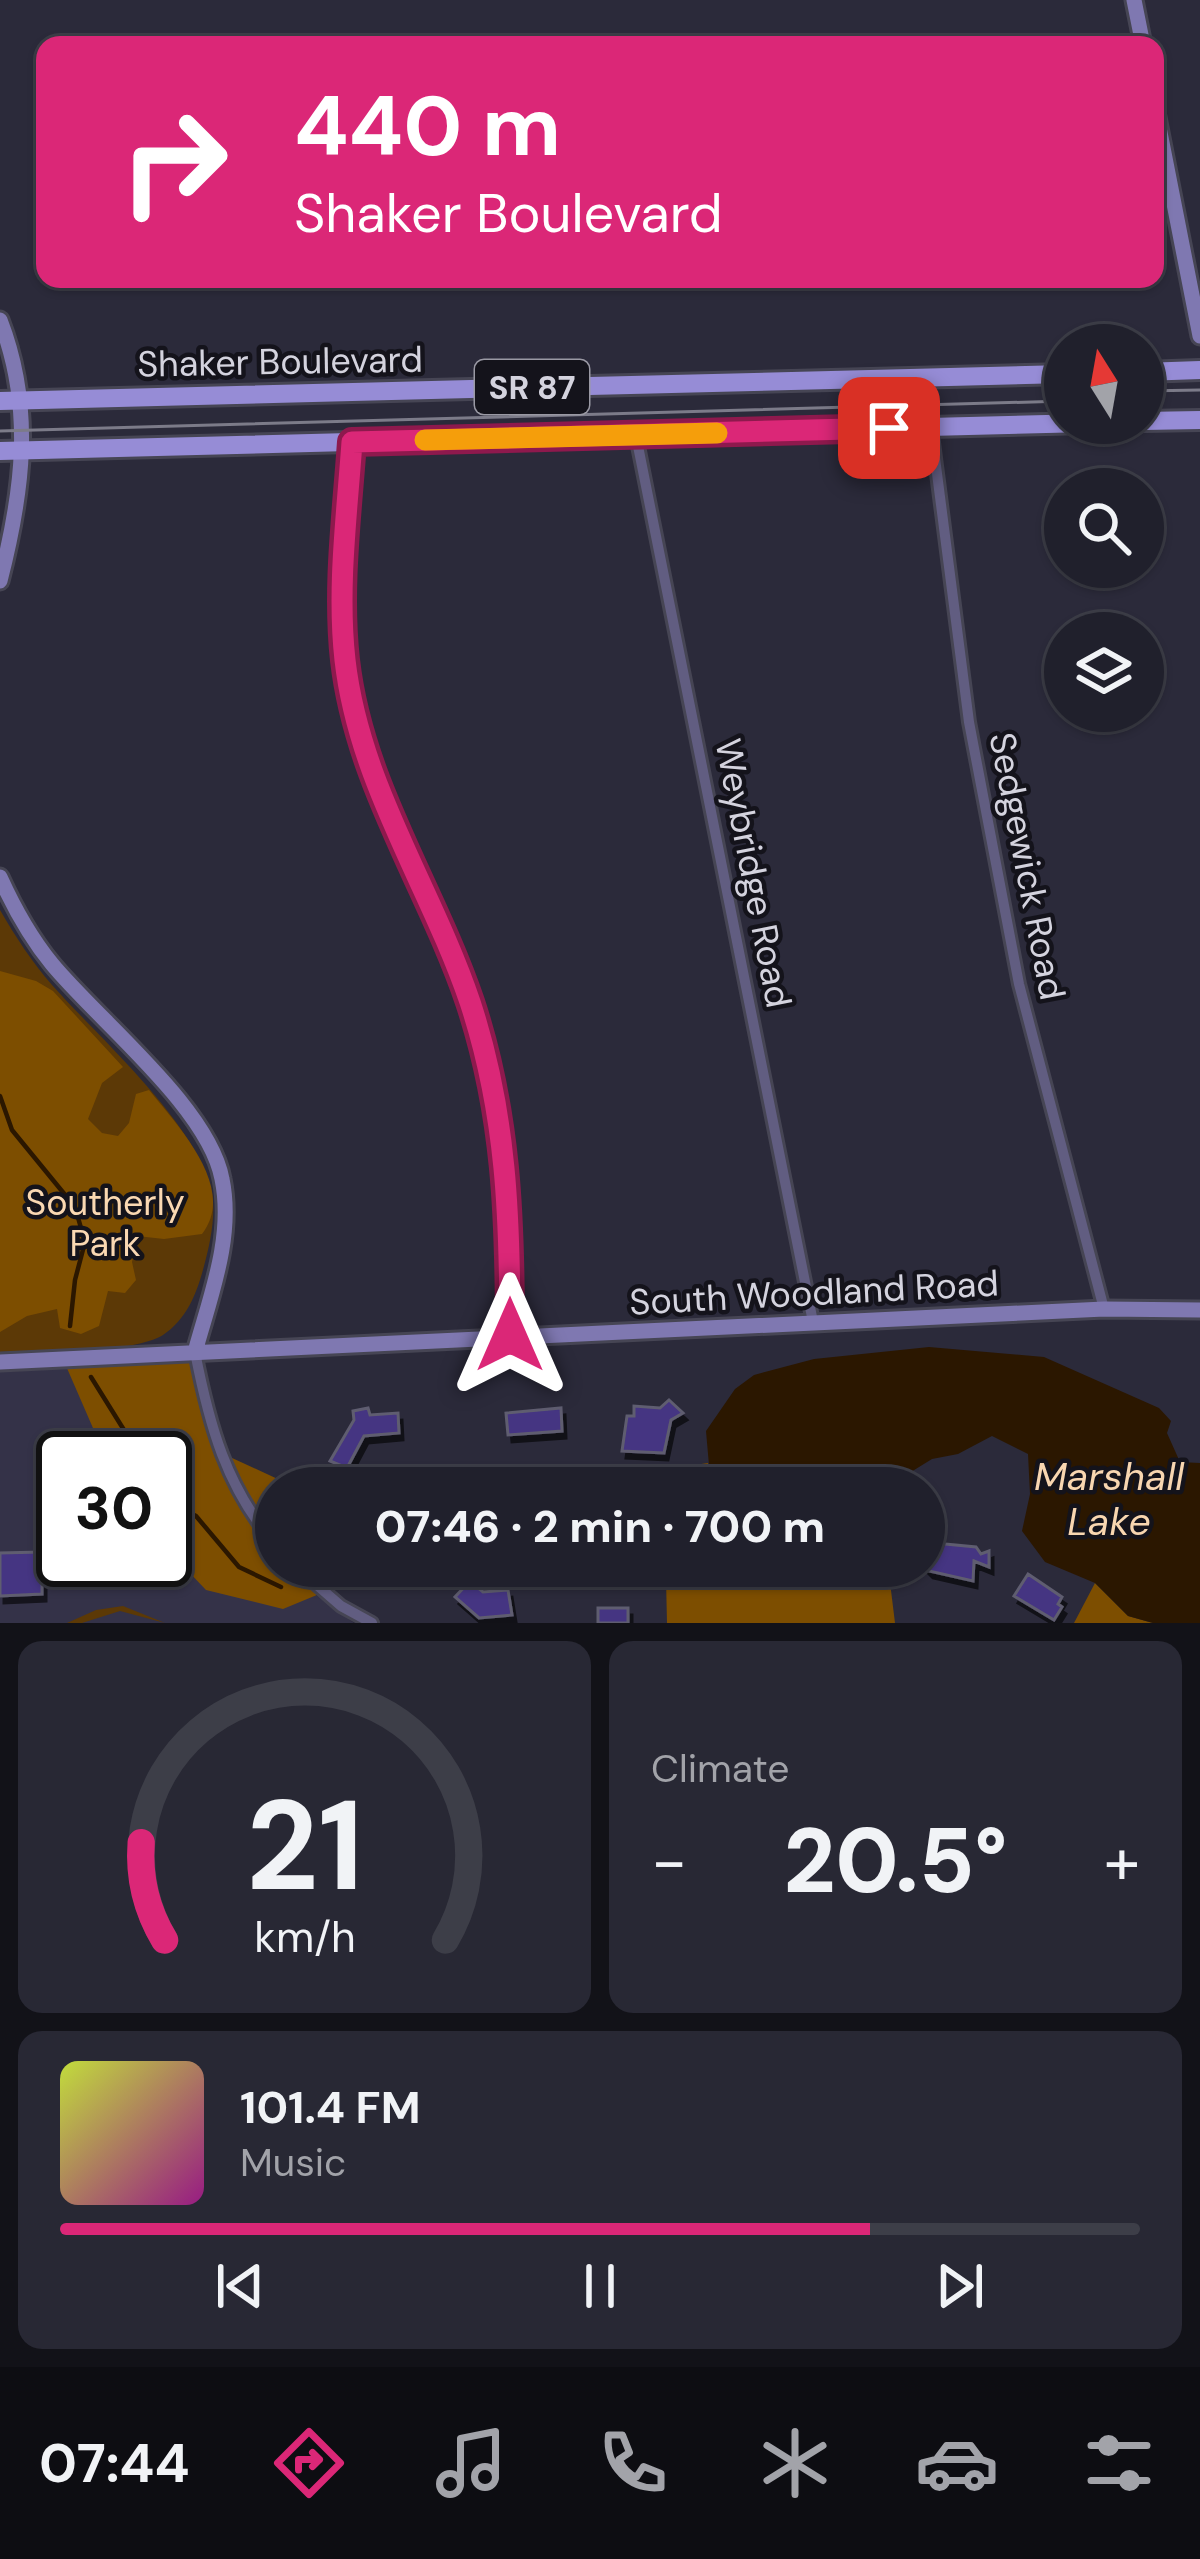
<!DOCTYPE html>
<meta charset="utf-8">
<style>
:root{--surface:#20202c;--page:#282834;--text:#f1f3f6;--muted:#a2a3a9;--line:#3d3e48;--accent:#db2777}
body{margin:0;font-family:"DM Sans",sans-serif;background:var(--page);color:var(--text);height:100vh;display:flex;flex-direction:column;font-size:45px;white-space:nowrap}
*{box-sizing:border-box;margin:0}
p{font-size:39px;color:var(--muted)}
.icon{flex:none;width:66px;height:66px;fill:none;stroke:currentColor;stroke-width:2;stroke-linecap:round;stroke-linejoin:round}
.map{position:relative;height:1623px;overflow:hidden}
.details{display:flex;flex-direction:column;gap:18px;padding:18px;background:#121218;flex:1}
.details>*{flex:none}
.banner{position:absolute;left:36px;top:36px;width:1128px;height:252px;border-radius:24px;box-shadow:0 3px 9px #0004,0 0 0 3px var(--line);background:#db2777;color:#fff;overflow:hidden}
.needle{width:78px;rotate:349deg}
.buttons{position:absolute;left:1044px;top:324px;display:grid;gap:24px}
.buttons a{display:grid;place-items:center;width:120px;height:120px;border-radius:50%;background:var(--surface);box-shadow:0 3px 9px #0004,0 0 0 3px var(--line);font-size:60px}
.speed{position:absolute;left:36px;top:1431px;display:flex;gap:24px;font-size:60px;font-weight:700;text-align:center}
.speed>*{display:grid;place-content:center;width:156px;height:156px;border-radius:50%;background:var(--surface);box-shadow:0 3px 9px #0004,0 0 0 3px var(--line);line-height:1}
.speed .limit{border:6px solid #111;border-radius:18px;background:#fff;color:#111}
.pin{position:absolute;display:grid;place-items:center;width:102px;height:102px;color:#fff;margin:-51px;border-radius:24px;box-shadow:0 6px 18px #0006}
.me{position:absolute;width:132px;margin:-66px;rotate:0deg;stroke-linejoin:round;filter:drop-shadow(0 0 9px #0008)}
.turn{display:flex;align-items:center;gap:42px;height:252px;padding:0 60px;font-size:54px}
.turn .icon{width:156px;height:156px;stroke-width:2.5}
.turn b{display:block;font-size:84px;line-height:102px}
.big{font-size:90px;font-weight:800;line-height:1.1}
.details .card{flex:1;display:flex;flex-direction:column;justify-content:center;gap:18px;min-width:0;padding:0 42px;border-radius:24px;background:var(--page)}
.details .dial{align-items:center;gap:0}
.dial svg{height:312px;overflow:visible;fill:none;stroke:var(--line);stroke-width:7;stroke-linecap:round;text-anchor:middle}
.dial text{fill:var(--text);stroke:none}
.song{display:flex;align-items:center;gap:36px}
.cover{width:144px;height:144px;border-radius:18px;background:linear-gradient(135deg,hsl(70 70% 55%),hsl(310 70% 35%))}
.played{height:12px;border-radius:6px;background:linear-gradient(90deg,var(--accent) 75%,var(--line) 75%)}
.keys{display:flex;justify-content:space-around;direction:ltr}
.heat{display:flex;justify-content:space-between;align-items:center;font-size:66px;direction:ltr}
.details .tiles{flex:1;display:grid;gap:18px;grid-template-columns:1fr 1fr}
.card:last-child{grid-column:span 2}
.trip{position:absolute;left:255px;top:1467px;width:690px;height:120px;border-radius:60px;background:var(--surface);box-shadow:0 3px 9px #0004,0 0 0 3px var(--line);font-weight:800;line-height:120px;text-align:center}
.dock{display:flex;height:192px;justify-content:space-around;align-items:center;background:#0d0d12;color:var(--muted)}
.dock .icon{width:84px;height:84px}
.dock .on{color:var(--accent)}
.dock b{font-size:54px;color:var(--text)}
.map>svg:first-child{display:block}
.built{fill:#343248;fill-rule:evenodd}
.green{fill:#5c3906}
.forest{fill:#7d4e00}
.water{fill:#2b1700}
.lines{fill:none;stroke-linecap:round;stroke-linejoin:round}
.stream{stroke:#2b1700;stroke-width:4.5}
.building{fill:#453482;stroke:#5f5d70;stroke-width:3;filter:url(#shadow)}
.street-casing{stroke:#464554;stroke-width:16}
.secondary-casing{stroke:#464554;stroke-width:21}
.primary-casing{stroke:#464554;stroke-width:24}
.street{stroke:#615d81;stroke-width:10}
.secondary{stroke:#7f78b1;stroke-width:15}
.primary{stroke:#968cd6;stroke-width:18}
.tram{stroke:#7c7b89;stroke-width:3}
.route-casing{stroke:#8e194d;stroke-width:30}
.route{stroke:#db2777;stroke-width:21}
.slow{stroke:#f59e0b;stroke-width:21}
.labels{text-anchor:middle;stroke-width:9;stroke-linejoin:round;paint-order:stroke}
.shield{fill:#14131b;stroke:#9a99a4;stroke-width:3}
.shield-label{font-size:33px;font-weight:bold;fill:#d4d3de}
.street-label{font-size:36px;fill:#d4d3de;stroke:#14131b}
.park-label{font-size:36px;fill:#fad8b2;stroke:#14131b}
.water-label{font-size:39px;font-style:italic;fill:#f8d6b0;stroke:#14131b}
</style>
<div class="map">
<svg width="1200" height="1623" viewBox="0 0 1200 1623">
<defs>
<filter id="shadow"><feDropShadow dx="4" dy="7" stdDeviation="0" flood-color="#0009"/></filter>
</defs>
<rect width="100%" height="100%" fill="#2b2a3a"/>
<path class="built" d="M171,1364L276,1566L354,1623H0V1372ZM63,1458H165V1560H63Z"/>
<path class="green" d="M0,910C15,936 32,962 52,985C98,1037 200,1126 212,1194C216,1215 210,1245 204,1266C197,1293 187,1319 163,1335C133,1354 38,1350 0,1352Z
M63,1527V1560H87L80,1573L53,1588L50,1528Z
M123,1606L165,1623L120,1611L82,1623H67L96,1610Z"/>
<path class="forest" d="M0,971L36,981L53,991L123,1067L102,1083L88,1119L102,1133L118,1136L129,1123L136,1094L149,1090C177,1125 238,1188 202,1234L164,1239L137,1236L132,1262L136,1280L125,1293L108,1291L99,1326L81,1334L60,1328L57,1309L27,1316L0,1332Z
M195,1352L219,1452L282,1481L317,1488H276V1566H387L283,1609L206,1590L165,1547V1458H106L63,1359Z
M708,1463L711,1488H543Z
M475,1566H733C769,1581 830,1595 862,1566H888L895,1623H667L666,1579L529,1577Z
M1095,1583L1128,1616L1153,1623H1074Z"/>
<path class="water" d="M929,1347L1044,1357L1159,1408L1171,1421L1167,1433L1180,1462L1200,1463V1623H1153L1128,1616L1095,1583L1045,1562L1022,1531L1030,1494L1028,1454L992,1436L958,1454L932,1459L885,1488H711L706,1431L735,1389L754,1375L814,1359Z
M733,1566H862C831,1596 768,1581 733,1566Z"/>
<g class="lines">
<path class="stream" d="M0,1096L12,1130L75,1207L85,1242L75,1280L70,1326
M91,1377L124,1430L128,1458
M165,1500L196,1516L239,1567L281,1587"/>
</g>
<path class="building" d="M669,1400L683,1413L671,1420L664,1453L622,1451L627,1416H634V1406L660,1408Z
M368,1408L370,1415L398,1413L399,1433L364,1436L347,1468L330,1461L354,1420L353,1411Z
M561,1408L562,1431L508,1435L506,1413Z
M924,1542L976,1547L981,1554L989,1551V1567L974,1561L973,1581L929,1571L924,1566Z
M42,1552V1594L0,1596V1553Z
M1028,1574L1062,1597L1058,1604L1062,1607L1054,1620L1014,1596Z
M470,1581L483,1592L508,1590L512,1615L479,1618L455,1597Z
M598,1608H628V1623H598Z"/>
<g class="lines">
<g class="street-casing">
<path id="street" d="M931,427L969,722L1019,984L1104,1309
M636,436L813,1322
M352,442C347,514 337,588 345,660C359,784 431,887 470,1002C508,1114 509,1219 510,1335
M195,1352C209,1424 226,1488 276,1545
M295,1566L341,1606L372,1623"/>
</g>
<g class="secondary-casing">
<path id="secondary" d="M1134,0L1143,45
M1155,107L1200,336
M0,320C34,408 23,491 0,581
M0,877C14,908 30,937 52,964C99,1021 209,1108 222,1179C234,1237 210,1297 195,1352
M0,1362L1104,1309L1200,1310"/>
</g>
<g class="primary-casing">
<path id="primary" d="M1143,372L1200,370
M0,401L1065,374
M1143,421L1200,420
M0,451L1087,423"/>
</g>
<use href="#street" class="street"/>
<use href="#secondary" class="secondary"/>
<use href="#primary" class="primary"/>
<path class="tram" d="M1143,391L1200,390
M0,431L1065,401"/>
</g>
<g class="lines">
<g class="route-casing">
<path id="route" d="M510,1335C510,1219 507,1114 470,1002C431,887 359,784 345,660C337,588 347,514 352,442L889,428"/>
</g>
<use href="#route" class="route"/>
<path class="slow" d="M425,440L717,433"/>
</g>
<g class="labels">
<rect class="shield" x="475" y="360" width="114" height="54" rx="9"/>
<g class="shield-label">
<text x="532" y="399">SR 87</text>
</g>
<g class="street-label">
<text transform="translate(280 361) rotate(-1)" y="13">Shaker Boulevard</text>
<text transform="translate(1028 866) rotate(79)" y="13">Sedgewick Road</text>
<text transform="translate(754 873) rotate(79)" y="13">Weybridge Road</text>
<text transform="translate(814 1292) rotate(-3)" y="13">South Woodland Road</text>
</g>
<g class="park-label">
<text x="105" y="1215">Southerly<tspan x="105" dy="41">Park</tspan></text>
</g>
<g class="water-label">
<text x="1109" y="1490">Marshall<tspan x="1109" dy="45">Lake</tspan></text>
</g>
</g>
</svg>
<div class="buttons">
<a><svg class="needle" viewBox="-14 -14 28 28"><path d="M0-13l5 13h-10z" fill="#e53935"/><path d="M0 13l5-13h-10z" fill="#a2a3a9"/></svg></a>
<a><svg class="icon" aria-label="search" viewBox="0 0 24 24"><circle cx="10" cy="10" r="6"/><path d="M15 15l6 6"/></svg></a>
<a><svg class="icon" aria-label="layers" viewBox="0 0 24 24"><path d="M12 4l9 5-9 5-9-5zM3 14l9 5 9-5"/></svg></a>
</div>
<div class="speed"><div class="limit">30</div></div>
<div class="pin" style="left:889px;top:428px;background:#d93025"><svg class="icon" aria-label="arrive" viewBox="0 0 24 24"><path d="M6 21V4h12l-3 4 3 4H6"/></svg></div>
<svg class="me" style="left:510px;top:1335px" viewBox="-20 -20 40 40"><path d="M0-17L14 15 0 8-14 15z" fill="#db2777" stroke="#fff" stroke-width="4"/></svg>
<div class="trip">07:46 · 2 min · 700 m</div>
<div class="banner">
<div class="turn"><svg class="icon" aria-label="right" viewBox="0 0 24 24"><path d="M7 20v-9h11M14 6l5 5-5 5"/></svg><div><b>440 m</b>Shaker Boulevard</div></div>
</div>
</div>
<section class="details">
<div class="tiles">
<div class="card dial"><svg viewBox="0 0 100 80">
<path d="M14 69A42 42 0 1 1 86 69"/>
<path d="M14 69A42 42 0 0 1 8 44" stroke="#db2777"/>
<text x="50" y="56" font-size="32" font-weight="700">21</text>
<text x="50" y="72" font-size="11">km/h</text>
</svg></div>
<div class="card"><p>Climate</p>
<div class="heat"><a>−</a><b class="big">20.5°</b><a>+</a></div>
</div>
<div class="card">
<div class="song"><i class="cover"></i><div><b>101.4 FM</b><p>Music</p></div></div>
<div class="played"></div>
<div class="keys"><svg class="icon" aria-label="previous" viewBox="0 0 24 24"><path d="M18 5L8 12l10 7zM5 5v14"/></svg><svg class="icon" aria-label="pause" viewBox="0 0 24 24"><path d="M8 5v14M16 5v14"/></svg><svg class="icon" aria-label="next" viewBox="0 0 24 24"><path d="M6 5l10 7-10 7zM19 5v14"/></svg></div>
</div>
</div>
</section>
<nav class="dock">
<b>07:44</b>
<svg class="icon on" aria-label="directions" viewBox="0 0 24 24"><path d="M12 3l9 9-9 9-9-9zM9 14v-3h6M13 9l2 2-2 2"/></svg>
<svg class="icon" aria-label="music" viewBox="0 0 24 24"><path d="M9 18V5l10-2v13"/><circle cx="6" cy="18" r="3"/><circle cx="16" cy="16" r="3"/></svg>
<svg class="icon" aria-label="phone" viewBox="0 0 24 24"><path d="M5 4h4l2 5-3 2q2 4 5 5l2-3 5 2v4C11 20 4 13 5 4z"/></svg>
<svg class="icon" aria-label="climate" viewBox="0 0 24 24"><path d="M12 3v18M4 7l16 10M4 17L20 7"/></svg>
<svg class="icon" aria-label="car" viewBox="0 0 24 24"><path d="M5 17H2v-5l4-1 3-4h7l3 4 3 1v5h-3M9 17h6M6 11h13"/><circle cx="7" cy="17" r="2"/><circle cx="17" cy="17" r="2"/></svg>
<svg class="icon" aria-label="filters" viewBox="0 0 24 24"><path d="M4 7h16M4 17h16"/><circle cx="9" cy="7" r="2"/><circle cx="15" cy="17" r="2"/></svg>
</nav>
